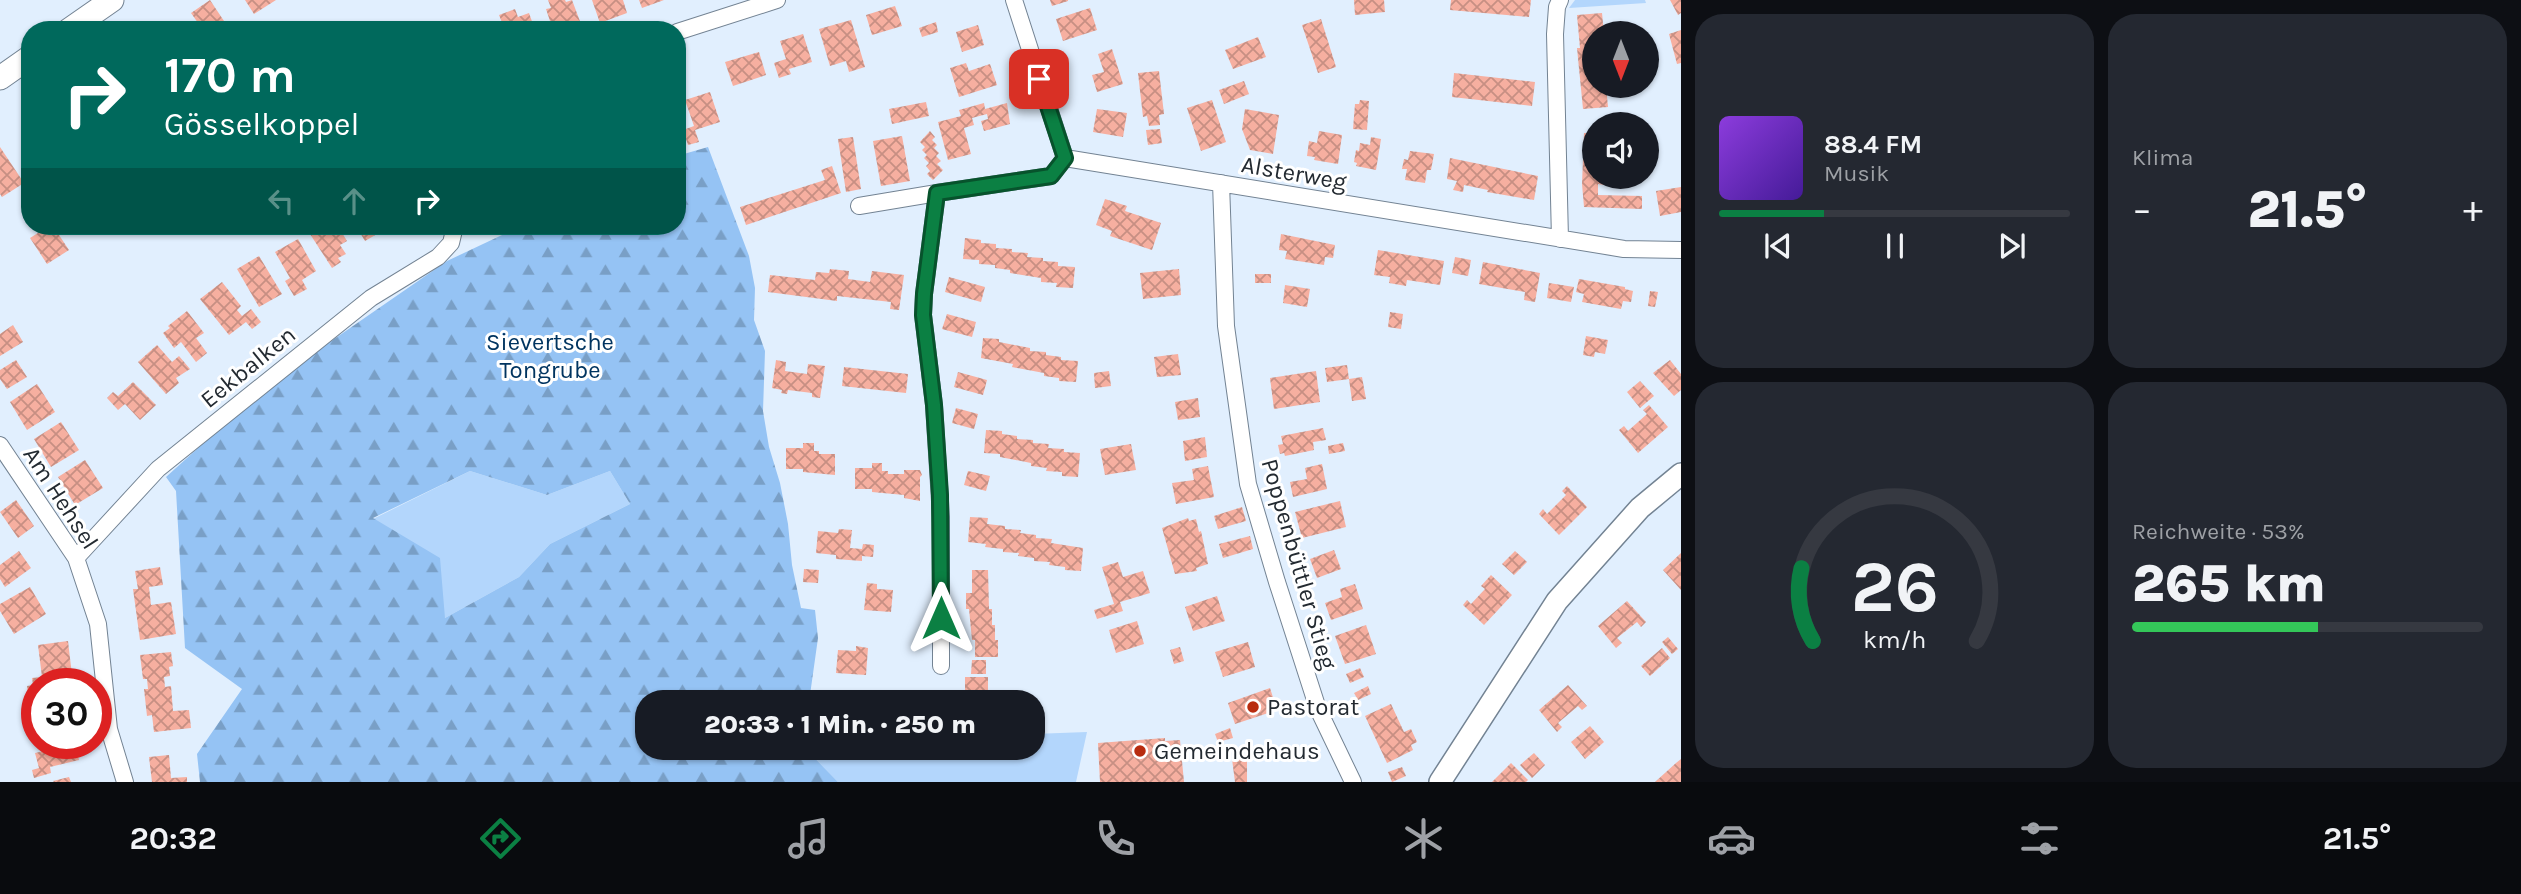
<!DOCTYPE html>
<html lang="de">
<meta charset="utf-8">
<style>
:root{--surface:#171b24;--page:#242831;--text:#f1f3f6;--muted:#9ea1a6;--line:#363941;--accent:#0b8043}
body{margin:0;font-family:Karla,sans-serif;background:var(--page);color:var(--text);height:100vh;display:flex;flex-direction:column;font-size:26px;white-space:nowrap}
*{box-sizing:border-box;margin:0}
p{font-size:23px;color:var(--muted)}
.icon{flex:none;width:38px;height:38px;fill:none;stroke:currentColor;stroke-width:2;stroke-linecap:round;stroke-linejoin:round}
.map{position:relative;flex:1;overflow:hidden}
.details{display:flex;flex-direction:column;gap:14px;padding:14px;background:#0d0f14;width:840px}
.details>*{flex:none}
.banner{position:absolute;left:21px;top:21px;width:665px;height:214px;border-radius:28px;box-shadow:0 2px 5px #0004;background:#00695c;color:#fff;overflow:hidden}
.needle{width:46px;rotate:180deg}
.fabs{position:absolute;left:1582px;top:21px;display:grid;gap:14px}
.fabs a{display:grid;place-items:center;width:77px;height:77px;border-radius:50%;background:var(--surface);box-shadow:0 2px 5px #0004;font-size:35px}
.speed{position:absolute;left:21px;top:668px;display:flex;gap:14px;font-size:35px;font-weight:700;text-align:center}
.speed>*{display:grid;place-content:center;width:91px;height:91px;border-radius:50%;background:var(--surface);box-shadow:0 2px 5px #0004;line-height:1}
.speed .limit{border:10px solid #d22;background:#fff;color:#111}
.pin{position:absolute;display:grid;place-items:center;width:60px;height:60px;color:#fff;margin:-30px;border-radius:14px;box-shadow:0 4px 10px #0006}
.me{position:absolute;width:77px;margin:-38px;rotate:0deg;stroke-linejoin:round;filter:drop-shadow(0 0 5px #0008)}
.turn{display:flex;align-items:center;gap:24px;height:147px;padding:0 28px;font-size:32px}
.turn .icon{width:91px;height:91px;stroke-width:2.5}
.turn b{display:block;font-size:49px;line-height:60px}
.lanes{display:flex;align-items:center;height:66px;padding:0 28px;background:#0003;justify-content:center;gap:35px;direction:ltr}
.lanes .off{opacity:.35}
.big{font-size:52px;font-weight:800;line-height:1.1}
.details .card{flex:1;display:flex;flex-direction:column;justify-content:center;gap:10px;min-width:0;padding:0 24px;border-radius:28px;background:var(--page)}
.details .dial{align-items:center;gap:0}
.dial svg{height:182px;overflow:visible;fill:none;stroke:var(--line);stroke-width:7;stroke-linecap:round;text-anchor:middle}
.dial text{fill:var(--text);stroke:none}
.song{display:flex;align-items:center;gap:21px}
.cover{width:84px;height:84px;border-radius:10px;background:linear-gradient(135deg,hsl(270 70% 55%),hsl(260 70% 35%))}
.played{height:7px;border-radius:4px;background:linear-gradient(90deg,var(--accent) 30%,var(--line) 30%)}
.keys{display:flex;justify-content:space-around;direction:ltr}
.heat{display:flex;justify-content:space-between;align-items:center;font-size:38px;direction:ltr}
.charge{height:10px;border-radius:5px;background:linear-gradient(90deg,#34c759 53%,var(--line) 0)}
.details .tiles{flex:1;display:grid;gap:14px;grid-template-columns:repeat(2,1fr)}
.trip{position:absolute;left:635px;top:690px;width:410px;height:70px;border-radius:28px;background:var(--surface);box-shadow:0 2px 5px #0004;font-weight:800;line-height:70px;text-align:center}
.dock{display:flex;height:112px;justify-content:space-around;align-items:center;background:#090b0e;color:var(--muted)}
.dock .icon{width:49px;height:49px}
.dock .active{color:var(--accent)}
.dock b{font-size:32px;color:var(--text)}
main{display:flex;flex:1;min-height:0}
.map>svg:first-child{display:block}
.green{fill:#b3d6fc}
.forest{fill:url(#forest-firs);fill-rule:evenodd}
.building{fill:url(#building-cross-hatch)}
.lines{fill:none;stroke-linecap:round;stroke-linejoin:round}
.minor-casing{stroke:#738393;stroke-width:18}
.tertiary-casing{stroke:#738393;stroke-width:24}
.secondary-casing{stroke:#738393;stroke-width:25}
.minor{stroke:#fff;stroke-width:16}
.tertiary{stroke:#fff;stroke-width:21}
.secondary{stroke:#fff;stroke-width:23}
.route-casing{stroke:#07532c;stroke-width:18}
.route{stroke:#0b8043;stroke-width:12}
.poi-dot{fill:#b82c0f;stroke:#fff;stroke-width:2.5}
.labels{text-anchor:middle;stroke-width:6;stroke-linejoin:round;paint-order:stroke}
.street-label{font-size:24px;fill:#232a31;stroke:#fff}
.park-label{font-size:24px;fill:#003460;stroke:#fff}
.poi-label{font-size:24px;fill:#232a31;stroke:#fff;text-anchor:start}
</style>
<main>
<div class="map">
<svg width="1681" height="782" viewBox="0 0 1681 782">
<defs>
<pattern id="forest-firs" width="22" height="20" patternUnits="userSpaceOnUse" patternTransform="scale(1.75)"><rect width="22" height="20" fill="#95c3f4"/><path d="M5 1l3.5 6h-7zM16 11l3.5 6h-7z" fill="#799fc6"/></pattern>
<pattern id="building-cross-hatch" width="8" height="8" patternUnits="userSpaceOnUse" patternTransform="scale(1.75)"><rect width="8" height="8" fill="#f6afa0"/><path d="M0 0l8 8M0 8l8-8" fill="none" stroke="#c78f83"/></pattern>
</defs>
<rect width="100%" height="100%" fill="#e1effe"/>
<path class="green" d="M1575,0H1645L1646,3L1569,8Z
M470,471L547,495L610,471L630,504L550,544L519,577L445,618L373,519Z
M1087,732L1076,782H838L804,747H1032L1033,734Z"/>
<path class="forest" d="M708,147L749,256L755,288L754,320L765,351L763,411L769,447L780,483L788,524L792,565L801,608L815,610L818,638L809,702H648V747H804L838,782H200L197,754L242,689L185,648L176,491L166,477L218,430L311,355L447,261L521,226H677V156ZM470,471L547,495L610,471L630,504L550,544L519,577L445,618L440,558L373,518Z"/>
<path class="building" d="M210,0L230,30H203L191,13Z
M245,0H276L254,14Z
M548,0H565L566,2L572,0L581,24L577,25L578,30H553L546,9L551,8Z
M592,0H623L627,13L600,23Z
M639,0H664L642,8Z
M1050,0H1068V1L1052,6Z
M1354,0H1384L1385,12L1355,15Z
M1451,0H1531L1529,17L1450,10Z
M1670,0H1681V13L1678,15Z
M895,6L902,26L872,35L866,15Z
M1090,8L1097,30L1063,41L1056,19Z
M515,9L518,17L529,13L535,30H505L499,15Z
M1602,13L1604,33H1594V86H1606L1608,107L1583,109L1577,48H1580L1577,15Z
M1321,19L1336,67L1318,73L1302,25Z
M851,20L865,67L849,72L846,61L830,66L819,29Z
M936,22L938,32L922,37L919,28Z
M978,25L984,45L962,52L956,32Z
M1681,30V63L1677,64L1669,34Z
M803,34L812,62L789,69L791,74L779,78L774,63L786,59L780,41Z
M1258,37L1266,57L1233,69L1225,50Z
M1112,49L1123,84L1097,92L1092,75L1104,72L1098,54Z
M759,52L766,75L733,86L725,62Z
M966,63L969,71L990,64L997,85L959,97L950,68Z
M1159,71L1164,114L1159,115L1160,125L1149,126L1147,116L1143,117L1138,73Z
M1454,73L1535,82L1532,106L1452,97Z
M1244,81L1249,94L1224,104L1219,90Z
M710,92L720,122L695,130L699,142L688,145L683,130L694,126L685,100Z
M1212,100L1226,142L1201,151L1187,108Z
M1360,100L1369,101L1367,130L1353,129L1355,104H1359Z
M926,102L929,116L892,124L889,109Z
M984,103L985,109L1007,103L1010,124L984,131L981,121L988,119L987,114L972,118L974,125L964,128L971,154L948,160L938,122L961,116L959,110Z
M30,109V128L21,115Z
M1097,109L1127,113L1123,137L1093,132Z
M1245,109L1279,115L1273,154L1250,150L1242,129Z
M1160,129L1162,143L1148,145L1146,130Z
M930,131L935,137L932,140L937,145L934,148L939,153L936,156L941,161L937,164L943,170L933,180L927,174L930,171L926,166L929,163L924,158L927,155L922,150L925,147L920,142Z
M1319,131L1342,135L1338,164L1314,160L1315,157L1307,156L1309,141L1317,143Z
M1584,133H1594V177H1604V185L1598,184V195L1642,196V209L1584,207L1582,184Z
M902,136L910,181L881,186L873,141Z
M853,137L861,189L846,192L838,139Z
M1371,137L1381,139L1376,170L1356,166L1357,163L1354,162L1356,150L1359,151L1360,143L1370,145Z
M0,147L24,183L2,197L0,194Z
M1410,151L1434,154L1431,170H1427L1425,183L1405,180L1407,169H1402L1404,159L1408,160Z
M1450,158L1538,176L1534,200L1487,192L1488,190L1464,185L1463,192L1453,190L1457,181L1447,179Z
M832,166L841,193L746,225L740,207L825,180L821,170Z
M1681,187V212L1660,216L1656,191Z
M1105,199L1127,206L1125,211L1161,223L1152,250L1110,236L1112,231L1096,225Z
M49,226H53L69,250L47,264L30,238Z
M323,226H338L347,241L340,245L346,254L338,258L341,262L332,268L310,234Z
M356,226H382L384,230L365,241Z
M1281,234L1335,245L1333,258L1325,257L1324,265L1285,259L1287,251L1279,250Z
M965,238L981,240V243L996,244V248L1012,249V252L1028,253L1027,257L1043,258V261L1058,262V266L1075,267L1073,288L1056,287L1057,283L1041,282V278L1010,273V270L995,268V265L979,264V260L963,259Z
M298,239L316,271L302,280L307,289L294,296L285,281L290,278L275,252Z
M1378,250L1444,261L1440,285L1407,280L1406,286L1389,283L1390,277L1374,275Z
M259,256L282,294L259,307L237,269Z
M1455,257L1471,260L1468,276L1452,273Z
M1483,262L1540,273L1535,302L1524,300L1525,292L1479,284Z
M830,269L849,271L848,279L870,282L872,271L904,275L899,310L890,309L891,302L837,296V301L768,292L770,275L815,280L816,272L829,273Z
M1179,269L1181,295L1143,299L1140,273Z
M1255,274H1271V283H1255Z
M949,277L985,287L981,302L945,292Z
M1579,279L1625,287V289L1633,291L1631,302L1623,301L1621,309L1582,302L1584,294L1576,292Z
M222,282L241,306L237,310L242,316L251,309L261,322L252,329L246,322L229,335L200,299Z
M1549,283L1574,287L1571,302L1547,298Z
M1285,285L1310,289L1307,307L1283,303Z
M1650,291L1658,292L1655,307L1648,306Z
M187,311L204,333L196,338L207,353L196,362L181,342L174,348L163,333L170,328L168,326Z
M1390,312L1403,314L1401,329L1388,327Z
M947,314L976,322L972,337L942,329Z
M13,325L23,342L0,356V334Z
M1586,336L1608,340L1605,354L1595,352L1594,357L1583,355Z
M983,338L999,339V342L1030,348V351L1046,352V355L1061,357V360L1078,361L1076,382L1059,381V378L1044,376V373L1012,367L1013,364L981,358Z
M157,345L172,362L179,356L190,369L176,378L179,383L166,394L138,362Z
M1178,354L1181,375L1157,377L1154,357Z
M16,360L27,377L7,389L0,379V370Z
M776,360L786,362L785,371L807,374L808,364L825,366L820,398L812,397V393L788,390L787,394L781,393L782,390L772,388Z
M1670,360L1681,374V390L1674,396L1653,373Z
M1347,365L1349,379L1327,382L1325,368Z
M844,367L908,374L906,393L842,386Z
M1109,371L1111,386L1095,388L1094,373Z
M1316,371L1320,402L1274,409L1270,378Z
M958,372L987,380L983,395L954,387Z
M1362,377L1366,399L1352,401L1349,379Z
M1640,381L1654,396L1640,408L1627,392Z
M133,382L156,405L140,420L125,404L118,410L107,398L113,392L118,396Z
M37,384L55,412L27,430L10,402Z
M1198,398L1200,417L1178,420L1175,402Z
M1649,405L1668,427L1638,453L1619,430L1624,426L1628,431L1647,414L1643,410Z
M956,408L978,414L974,429L952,423Z
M61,422L79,450L51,467L34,439Z
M1323,428L1326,440L1313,442L1314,450L1285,456L1284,453L1280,454L1278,445L1283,444L1281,436Z
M986,430L1002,431V434L1017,436V439L1033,440V443L1049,444L1048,448L1064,449V452L1080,453L1078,477L1062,476V472L1046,471L1047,468L1031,466V463L1000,457V454L984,453Z
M1205,437L1207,457L1185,461L1183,441Z
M803,443H814V451H819V454H835V475L803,472V469H786V448H803Z
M1343,443L1345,451L1329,454L1328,446Z
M1131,444L1136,470L1105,475L1100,449Z
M85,460L103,488L75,505L58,477Z
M872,463H882V471H888V474H904V470H920L922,475L920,477V501L904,498V495L872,492V489H855V468H872Z
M1322,464L1327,489L1293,497L1290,482L1307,479L1305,468Z
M1208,466L1214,497L1176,504L1172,483L1194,480L1192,469Z
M968,471L990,476L986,491L964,485Z
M1567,486L1587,507L1559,535L1539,514L1543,509L1547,514L1566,495L1562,491Z
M16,500L34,526L18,538L0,512Z
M1340,501L1346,527L1302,538L1295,512Z
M1242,507L1246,521L1218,529L1214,516Z
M970,517L988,518L987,524L1005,526V529L1021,530L1020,533L1036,535V538L1052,539L1051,543L1083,548L1081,571L1065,570V567L1049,565L1050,562L1034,561V558L1018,556L1019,553L1003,552V549L985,547L986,544L968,542Z
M1188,518L1189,521L1196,519L1199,532L1201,531L1208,564L1196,568L1197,571L1175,574L1162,528Z
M839,529L852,530L850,548L862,549L863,544L874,545L873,557L862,556V561L836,559V555L816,553L818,531L838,533Z
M1250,536L1253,549L1223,558L1219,544Z
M1334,550L1341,569L1317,578L1310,559Z
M19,551L31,568L5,587L0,579V565Z
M1515,551L1527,562L1514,575L1502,564Z
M1681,553V590L1663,570Z
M1118,562L1123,577L1143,571L1150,593L1120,602L1123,611L1097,619L1094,610L1114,604L1102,567Z
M160,567L163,585L149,587L151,605L171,602L176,634L140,640L133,589H138L135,571Z
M804,569L819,570L818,583L803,582Z
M972,570H988L989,609H992V625H995V640H998V657H975V640H972L969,609H966V593H972Z
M1491,575L1512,595L1484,625L1463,605L1467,600L1471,604L1485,589L1481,586Z
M867,583L877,584V589L893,590L891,612L864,610Z
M1355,584L1363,609L1331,620L1325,603L1342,597L1340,589Z
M30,587L46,614L14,634L0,611V604Z
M1217,596L1225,621L1193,631L1185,607Z
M1627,601L1646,622L1641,627L1637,622L1617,638L1622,643L1616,648L1598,626Z
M1137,621L1144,644L1116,653L1109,630Z
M1366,625L1376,654L1345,664L1335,636Z
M1668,637L1678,649L1672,654L1662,642Z
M68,641L72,675L49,678L50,684H37V694L28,695L27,686L33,685L32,678L42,677L38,645Z
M1248,642L1255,667L1223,677L1215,652Z
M856,646L868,648L866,675L836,673L838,650L856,651Z
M1180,647L1184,661L1174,664L1170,650Z
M1662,648L1670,658L1650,676L1641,666Z
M171,652L173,666L169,667L170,676L164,677L165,687L171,686L173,711L189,710L191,728L154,732L152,715L147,716L144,689H148L147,679H143L140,655Z
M972,660H986V674H971Z
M1360,668L1364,677L1350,683L1346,674Z
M965,677H988V694H991V702H968V694H965Z
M1568,685L1587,706L1582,710L1578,706L1558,723L1562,727L1557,732L1539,710Z
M1368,686L1371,694L1358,700L1354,693Z
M1270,688L1277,710L1235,724L1228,703Z
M1391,704L1404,732L1411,729L1417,742L1411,745L1413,750L1387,763L1365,716Z
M37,712V738L33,739L27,714Z
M1590,726L1604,742L1585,759L1571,742Z
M1230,728L1233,738L1218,742L1215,734Z
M1165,738V741L1180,740L1184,782H1100L1098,743Z
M75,744L79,760L50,767L51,773L34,778L32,770L39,768L35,753Z
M1534,753L1545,765L1532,778L1520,765Z
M169,755L171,778L187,777V782H152L149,757Z
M1247,757V782H1235L1232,759Z
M1681,759V782H1655L1676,763Z
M1511,763L1528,780L1526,782H1492Z
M1402,767L1406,776L1392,782L1388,772Z
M69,777L71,782H54L53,781Z"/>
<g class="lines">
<g class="minor-casing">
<path id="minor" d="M1014,0L1065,158
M677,32L777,0
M1065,158L1624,249L1681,250
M1221,183L1226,326L1248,484L1277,582L1318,709L1353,782
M859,206L937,193
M1560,239L1555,34L1557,7L1560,0
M0,445L76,558L98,624L109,729L125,782
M76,558L158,469L371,298L438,257L451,243L455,226
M941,666V517L934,405L923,315L924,294L937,193L1051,176L1065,158"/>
</g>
<g class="tertiary-casing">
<path id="tertiary" d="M1440,782L1557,601L1640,508L1681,474"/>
</g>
<g class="secondary-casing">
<path id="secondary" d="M69,30L112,0
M0,78L30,57"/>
</g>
<use href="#minor" class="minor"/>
<use href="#tertiary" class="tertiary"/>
<use href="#secondary" class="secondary"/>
</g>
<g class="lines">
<g class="route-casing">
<path id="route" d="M941,618L940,495L934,405L923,315L924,294L937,193L1051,176L1065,158L1039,79"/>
</g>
<use href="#route" class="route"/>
</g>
<g class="poi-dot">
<circle cx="1253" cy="707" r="7"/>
<circle cx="1140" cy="751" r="7"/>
</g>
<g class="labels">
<g class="street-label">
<text transform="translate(1294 173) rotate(10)" y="8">Alsterweg</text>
<text transform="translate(248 367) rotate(-39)" y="8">Eekbalken</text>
<text transform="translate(61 498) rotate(57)" y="8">Am Hehsel</text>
<text transform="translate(1299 564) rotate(74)" y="8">Poppenbüttler Stieg</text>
</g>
<g class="park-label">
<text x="550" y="350">Sievertsche<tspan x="550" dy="28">Tongrube</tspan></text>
</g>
<g class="poi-label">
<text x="1267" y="715">Pastorat</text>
<text x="1154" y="759">Gemeindehaus</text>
</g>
</g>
</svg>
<div class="fabs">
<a><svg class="needle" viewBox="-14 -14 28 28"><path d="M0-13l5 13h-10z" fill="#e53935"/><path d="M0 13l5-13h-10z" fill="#9ea1a6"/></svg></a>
<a><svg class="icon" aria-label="sound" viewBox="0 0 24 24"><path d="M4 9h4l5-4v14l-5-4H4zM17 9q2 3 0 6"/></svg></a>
</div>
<div class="speed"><div class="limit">30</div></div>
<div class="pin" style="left:1039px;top:79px;background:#d93025"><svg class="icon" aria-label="arrive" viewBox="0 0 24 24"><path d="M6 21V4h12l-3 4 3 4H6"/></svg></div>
<svg class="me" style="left:941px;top:618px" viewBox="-20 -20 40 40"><path d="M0-17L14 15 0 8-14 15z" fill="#0b8043" stroke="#fff" stroke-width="4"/></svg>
<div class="trip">20:33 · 1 Min. · 250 m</div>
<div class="banner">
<div class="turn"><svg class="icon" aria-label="right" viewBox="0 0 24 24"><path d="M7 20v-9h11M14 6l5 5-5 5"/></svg><div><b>170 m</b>Gösselkoppel</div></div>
<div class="lanes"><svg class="icon off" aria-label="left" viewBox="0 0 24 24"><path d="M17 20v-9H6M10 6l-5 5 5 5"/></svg><svg class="icon off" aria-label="ahead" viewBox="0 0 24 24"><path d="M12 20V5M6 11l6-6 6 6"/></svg><svg class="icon" aria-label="right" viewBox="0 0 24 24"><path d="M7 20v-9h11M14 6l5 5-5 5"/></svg></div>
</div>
</div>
<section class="details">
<div class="tiles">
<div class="card">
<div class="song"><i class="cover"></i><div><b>88.4 FM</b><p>Musik</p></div></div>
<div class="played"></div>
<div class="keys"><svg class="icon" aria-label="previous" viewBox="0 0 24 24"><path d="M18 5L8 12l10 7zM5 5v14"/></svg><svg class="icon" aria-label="pause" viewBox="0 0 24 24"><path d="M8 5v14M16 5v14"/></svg><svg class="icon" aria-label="next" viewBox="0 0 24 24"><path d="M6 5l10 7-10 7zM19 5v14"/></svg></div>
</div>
<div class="card"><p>Klima</p>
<div class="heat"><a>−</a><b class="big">21.5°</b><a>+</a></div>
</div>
<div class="card dial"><svg viewBox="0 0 100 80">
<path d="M14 69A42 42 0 1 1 86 69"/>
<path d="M14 69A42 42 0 0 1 9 37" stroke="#0b8043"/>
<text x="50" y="56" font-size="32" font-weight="700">26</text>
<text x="50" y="72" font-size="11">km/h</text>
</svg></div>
<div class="card"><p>Reichweite · 53%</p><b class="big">265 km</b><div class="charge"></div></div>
</div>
</section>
</main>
<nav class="dock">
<b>20:32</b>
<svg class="icon active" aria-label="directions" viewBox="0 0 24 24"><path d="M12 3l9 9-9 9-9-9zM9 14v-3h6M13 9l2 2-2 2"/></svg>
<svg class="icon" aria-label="music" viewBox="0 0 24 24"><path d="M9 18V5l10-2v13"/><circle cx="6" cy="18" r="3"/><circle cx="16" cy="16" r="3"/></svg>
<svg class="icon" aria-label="phone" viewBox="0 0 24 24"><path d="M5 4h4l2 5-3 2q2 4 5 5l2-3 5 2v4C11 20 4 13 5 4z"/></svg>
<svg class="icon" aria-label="climate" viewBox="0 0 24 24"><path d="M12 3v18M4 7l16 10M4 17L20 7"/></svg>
<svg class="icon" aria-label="car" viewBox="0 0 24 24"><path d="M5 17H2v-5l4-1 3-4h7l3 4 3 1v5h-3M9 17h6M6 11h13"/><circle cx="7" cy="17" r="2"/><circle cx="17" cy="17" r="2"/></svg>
<svg class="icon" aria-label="filters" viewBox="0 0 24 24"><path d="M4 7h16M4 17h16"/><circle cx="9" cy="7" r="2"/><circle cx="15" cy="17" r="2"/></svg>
<b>21.5°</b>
</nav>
